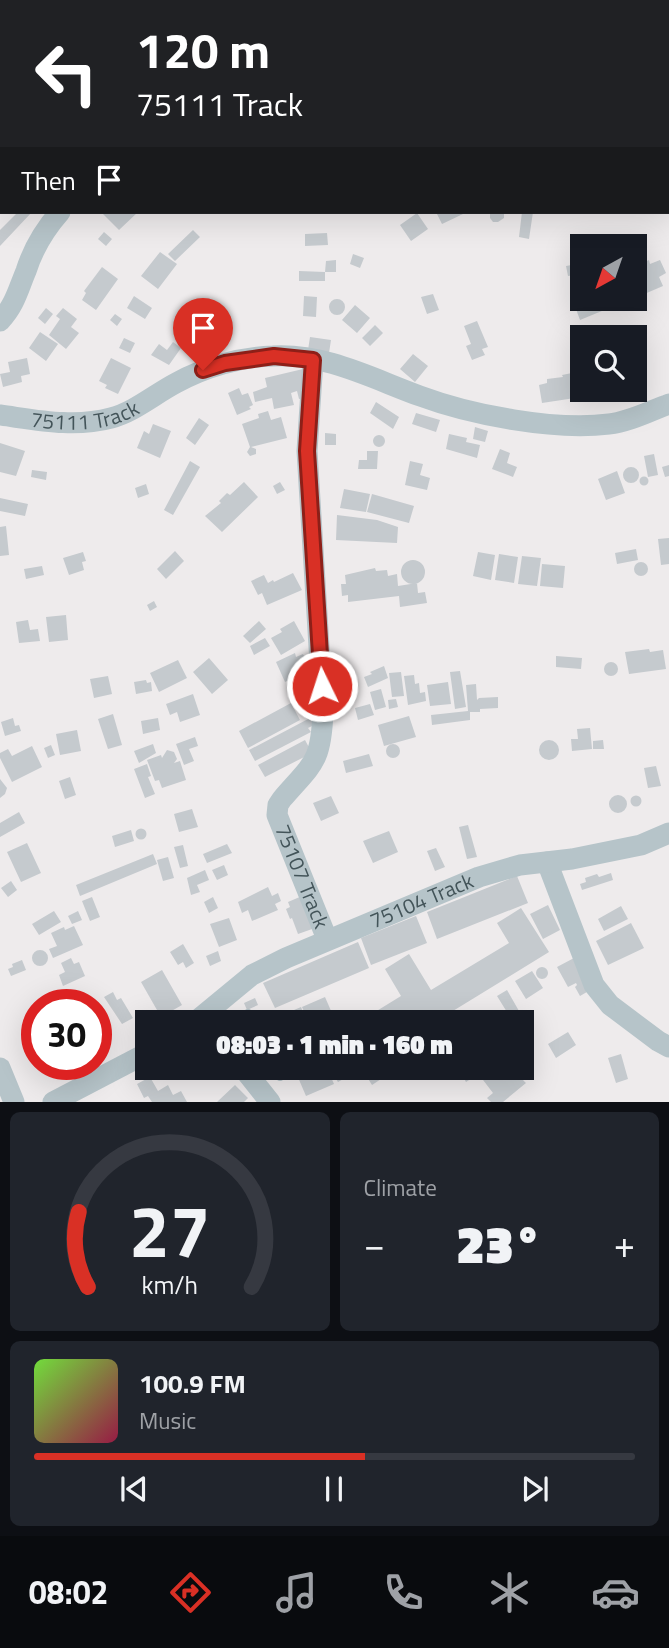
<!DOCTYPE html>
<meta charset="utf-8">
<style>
:root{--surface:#171b24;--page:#20242c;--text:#f1f3f6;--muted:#9ea1a6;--line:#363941;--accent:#d93025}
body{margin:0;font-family:"Titillium Web",sans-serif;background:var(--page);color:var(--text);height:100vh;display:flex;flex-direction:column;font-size:26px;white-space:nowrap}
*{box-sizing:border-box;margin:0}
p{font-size:23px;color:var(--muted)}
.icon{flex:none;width:38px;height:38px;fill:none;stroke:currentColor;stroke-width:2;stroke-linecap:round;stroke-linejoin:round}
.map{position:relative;height:1102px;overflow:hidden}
.details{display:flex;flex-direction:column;gap:10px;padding:10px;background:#0d0f14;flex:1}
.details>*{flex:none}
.hud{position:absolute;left:0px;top:0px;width:670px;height:214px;box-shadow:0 7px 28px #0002;background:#202124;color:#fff;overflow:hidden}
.needle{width:46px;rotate:220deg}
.buttons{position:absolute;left:570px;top:234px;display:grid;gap:14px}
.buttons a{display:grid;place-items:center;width:77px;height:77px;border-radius:0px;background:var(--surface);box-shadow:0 7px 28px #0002;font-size:35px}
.speed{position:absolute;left:21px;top:989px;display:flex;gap:14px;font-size:35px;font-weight:700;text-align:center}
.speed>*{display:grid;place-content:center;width:91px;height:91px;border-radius:50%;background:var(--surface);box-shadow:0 7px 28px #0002;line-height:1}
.speed .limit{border:10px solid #d22;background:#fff;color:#111}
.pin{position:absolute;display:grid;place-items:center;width:60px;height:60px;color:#fff;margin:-72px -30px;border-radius:50% 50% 50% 0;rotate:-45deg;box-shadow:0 0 7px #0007}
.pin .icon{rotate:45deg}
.me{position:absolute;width:77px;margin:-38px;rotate:356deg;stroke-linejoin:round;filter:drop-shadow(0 0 5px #0008)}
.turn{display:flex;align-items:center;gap:24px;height:147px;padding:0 21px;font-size:32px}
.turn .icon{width:91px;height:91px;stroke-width:2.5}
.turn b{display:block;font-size:49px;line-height:60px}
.then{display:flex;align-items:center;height:66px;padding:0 21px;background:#0003;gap:14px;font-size:26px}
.big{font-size:52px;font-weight:800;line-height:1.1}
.details .card{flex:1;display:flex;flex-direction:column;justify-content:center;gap:10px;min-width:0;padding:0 24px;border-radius:10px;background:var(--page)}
.details .dial{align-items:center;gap:0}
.dial svg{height:182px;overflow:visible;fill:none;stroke:var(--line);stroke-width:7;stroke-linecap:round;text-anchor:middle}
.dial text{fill:var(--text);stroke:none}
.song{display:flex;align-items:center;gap:21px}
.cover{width:84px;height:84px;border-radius:10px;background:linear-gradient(135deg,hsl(100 70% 55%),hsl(340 70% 35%))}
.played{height:7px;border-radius:4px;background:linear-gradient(90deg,var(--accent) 55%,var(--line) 55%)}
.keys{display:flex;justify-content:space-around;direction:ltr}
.heat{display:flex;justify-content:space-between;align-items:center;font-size:38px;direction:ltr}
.details .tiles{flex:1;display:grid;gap:10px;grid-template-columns:1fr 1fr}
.card:last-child{grid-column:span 2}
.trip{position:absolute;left:135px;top:1010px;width:399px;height:70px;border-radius:0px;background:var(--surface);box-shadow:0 7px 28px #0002;font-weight:800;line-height:70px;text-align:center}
.menu{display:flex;height:112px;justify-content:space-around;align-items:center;background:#090b0e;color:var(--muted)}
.menu .icon{width:49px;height:49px}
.menu .current{color:var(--accent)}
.menu b{font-size:32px;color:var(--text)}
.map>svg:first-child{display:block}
.building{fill:#c5cace}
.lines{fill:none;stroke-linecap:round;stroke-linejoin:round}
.lane{stroke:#b6c4c9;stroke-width:10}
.street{stroke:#b6c4c9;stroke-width:21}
.route-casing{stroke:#8d1f18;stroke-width:18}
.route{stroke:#d93025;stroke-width:12}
.labels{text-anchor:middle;stroke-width:5;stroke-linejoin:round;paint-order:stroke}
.street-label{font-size:21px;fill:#435459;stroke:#fff}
</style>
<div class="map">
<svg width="669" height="1102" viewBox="0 0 669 1102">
<rect width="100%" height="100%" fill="#eeebec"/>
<path class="building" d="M18,212H32L0,246V230Z
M101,212H138L119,230Z
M436,212H461L463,214L442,224Z
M490,212H504V218L498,222H493L490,218Z
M522,212H533L529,239L519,237Z
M417,213L428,229L411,241L400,225Z
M193,230L200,237L175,261L168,254Z
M104,232L112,239L106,246L98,239Z
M327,233L328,245L305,246V234Z
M160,252L177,264L158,289L141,276Z
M353,254L364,258L360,268L350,264Z
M336,260V272H325L326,261Z
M649,260L650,264L660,260L666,273L659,277L663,286L635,298V266Z
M583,263V274L568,276L566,266Z
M102,267L118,279L96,310L82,300L86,293L84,291Z
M299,271L325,272V281H299Z
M583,279V291L572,293L570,282Z
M433,294L439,310L427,314L421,297Z
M134,296L152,308L145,319L127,308Z
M304,296L317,297L316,317L303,316Z
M329 307a8 8 0 1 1 16 0a8 8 0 1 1-16 0Z
M602,299H631L580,320L576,309Z
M355,305L370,318L357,333L342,320Z
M46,308L53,314L45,324L38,318Z
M63,308L77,319L71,327L79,333L66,349L49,335L60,319L56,316Z
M115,314L122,319L117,326L110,320Z
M477,321L488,347L482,349L485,355L472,360L466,346L471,344L464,326Z
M202,322L222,338L215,346L195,331Z
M375,325L383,333L370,346L362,338Z
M40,332L58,344L46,361L29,348Z
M310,337L331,340L329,353L308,350Z
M124,338L135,343L130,353L119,348Z
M173,342L181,348L169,365L151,355L159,344L167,350Z
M639,344L643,355L635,358V346Z
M413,354L428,366L415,382L400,369Z
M27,358L30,374L21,376L22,382L3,387L0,374L10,372L8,362Z
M111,358L131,368L118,394L105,388L107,385L99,381Z
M303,369L309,397L299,399L297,391L291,393L294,405L274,409L272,398L255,402L253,392L267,387L265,378Z
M577,372L578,375L582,374L583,390H587L588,396L542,403L539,385L547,383V379L563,377L562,375Z
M239,388L242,395L248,393L253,405L249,407L251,409L237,415L228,393Z
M376,402L399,417L393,429L370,413Z
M268,411L271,420L281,417L287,438L251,447L256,449V454L250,456L247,452L250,447L242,424L259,418L258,414Z
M416,413L440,420L436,432L412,424Z
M199,418L209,425L195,445L186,438Z
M153,424L171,431L160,458L137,448L144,431L149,434Z
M475,427L488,431L485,442L473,439Z
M325,433L336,434V445H325Z
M449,434L467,438L466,442L480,445L477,458L446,449Z
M373 441a6 6 0 1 1 12 0a6 6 0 1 1-12 0Z
M0,443L25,451L16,476L0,472Z
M500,449L510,453L507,463L517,467L513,477L492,469Z
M367,451H378L377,469H358L359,460H367Z
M654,454L658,475L648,477L644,456Z
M190,461L200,467L173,515L164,510Z
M410,461L423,464L420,475L430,478L427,490L405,485Z
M669,465V476L665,477L662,467Z
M623 475a8 8 0 1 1 16 0a8 8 0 1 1-16 0Z
M32,470L47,472L46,480L31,477Z
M617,471L625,493L606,500L598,479Z
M639.5 481a4.5 4.5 0 1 1 9 0a4.5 4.5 0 1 1-9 0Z
M244,482L258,497L222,532L205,516L221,503L219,501L227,493L230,495Z
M280,482L285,490L277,494L273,486Z
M146,484L149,494L138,498L135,488Z
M344,489L370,494L366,512L340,508Z
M372,494L414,506L409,523L367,512Z
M0,498L28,504L25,516L0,511Z
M337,515L377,520L398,527L397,543L336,540Z
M6,526L9,555L0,556V527Z
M669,538V564L661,565L658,539Z
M636,549L638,560L617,564L615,553Z
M175,551L184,561L166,579L157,569Z
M83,552L86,561L82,562L84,570L69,575L63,558Z
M478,552L495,555L491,580L473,576Z
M499,554L518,557L514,583L495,580Z
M522,556L541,558L537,586L518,584Z
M401 572a12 12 0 1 1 24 0a12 12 0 1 1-24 0Z
M634 569a7 7 0 1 1 14 0a7 7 0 1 1-14 0Z
M542,564L565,566L563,588L540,586Z
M42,566L44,575L26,579L24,569Z
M375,568L376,571L387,570L388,576L397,574L398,586L417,583L418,593L425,592L427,603L400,607L399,596L348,602V595L342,596L341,584H346L345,575Z
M293,573L302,590L267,605L262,593L258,595L251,581L264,575L268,583L273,580L274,582Z
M154,601L157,607L150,611L147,605Z
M66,615L68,640L49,642L46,617Z
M28,620L30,630L38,629L40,641L19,643L16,622Z
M259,621L266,629L250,643L243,636Z
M294,621L305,641L281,655L271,638L282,632L280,629Z
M265,638L270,646L254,655L250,646Z
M649,649L650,652L663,650L666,669L629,674L625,652Z
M295,653L296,657L303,654L311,670L285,682L276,662Z
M556,656L582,658L581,669L556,667Z
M209,658L228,680L212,694L193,672Z
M178,660L187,678L159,692L150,673Z
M604 669a7 7 0 1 1 14 0a7 7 0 1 1-14 0Z
M384,666L388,678L368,687L364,677L372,674L370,672Z
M460,671L466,707L455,709L450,672Z
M401,672L404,696L392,697L389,673Z
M414,675L415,684L419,683L420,693L425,692L426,701L408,705L404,676Z
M108,676L112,694L94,698L90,679Z
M146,680L147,683L151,682L152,691L136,694L134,682Z
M448,682L451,704L430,706L427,685Z
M476,684L477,700L479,698L498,697V708L480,709V712H470V720L432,725L431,715L468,711L466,685Z
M381,689L386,707L375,710L370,692Z
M193,694L200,715L180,722L177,712L170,715L166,704Z
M396,699L398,707L389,709L388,700Z
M291,703L300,720L248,748L239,731Z
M370,704L374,715L358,720L355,708Z
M113,714L122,745L108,749L98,719Z
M409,716L416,737L384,746L378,725Z
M13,718L15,726L19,725L21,731L5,736L1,722Z
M158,718L160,730L143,734L141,721Z
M310,718L314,725L308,728L311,732L255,761L249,750Z
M590,728L592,749L572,751L571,739H578L577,729Z
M77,730L81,751L60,755L56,734Z
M195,737L198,746L189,749L194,761L184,765L176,744Z
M305,740L312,753L265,777L258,765Z
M603,740L604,749H593V741Z
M539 750a10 10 0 1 1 20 0a10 10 0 1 1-20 0Z
M386 751a7 7 0 1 1 14 0a7 7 0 1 1-14 0Z
M153,744L156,753L139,763L134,751Z
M51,745L55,755L48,758L44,748Z
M32,746L42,767L12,782L0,758V753L8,749L12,756Z
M167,750L174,752L177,759L174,763L180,761L186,780L162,788L159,780L155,781L147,760L161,755L162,758Z
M369,754L373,766L346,773L343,761Z
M147,764L151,776L148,777L155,794L145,798L134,769Z
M656,766L661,786L648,788L644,768Z
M70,777L76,795L65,799L59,781Z
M0,779L7,788L5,794L0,798Z
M609 804a9 9 0 1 1 18 0a9 9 0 1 1-18 0Z
M630.5 801a5.5 5.5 0 1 1 11 0a5.5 5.5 0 1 1-11 0Z
M331,796L339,813L321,821L313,803Z
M192,809L198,827L179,832L174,814Z
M19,812L25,823L0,837V823Z
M468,825L477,857L467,859L459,827Z
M135.5 834a5.5 5.5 0 1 1 11 0a5.5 5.5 0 1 1-11 0Z
M131,830L134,841L115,847L112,836Z
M389,831L398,852L373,863L363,841Z
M27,843L41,873L21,882L7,852Z
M227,844L232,853L207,863L203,854Z
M183,845L188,866L180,868L174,847Z
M436,848L445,867L435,871L427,851Z
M153,854L157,864L80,896L76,885Z
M168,857L174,878L163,881L157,860Z
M224,865L228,875L217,880L212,870Z
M205,870L209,880L197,885L200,892L191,895L187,878Z
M611,873L613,880L582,890L580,884L586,882L585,878L597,874L599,877Z
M517,876L528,903L437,939L427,912Z
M11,881L17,890L8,897L1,888Z
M268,887L272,896L278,893L281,901L275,904L278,910L252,921L248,910L242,913L238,902Z
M302,896L315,928L298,934L292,918L290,919L286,909L290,907L288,902Z
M92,897L100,917L90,921L82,901Z
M213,897L218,908L209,913L204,902Z
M548,905L560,930L543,939L530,914Z
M621,906L628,919L604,931L598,919Z
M521,908L549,952L435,1022H381L375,1012L401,996L385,969L409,954L431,990L509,943L497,923Z
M54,911L61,922L39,935L32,924Z
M78,911L82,920L72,924L68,916Z
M416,916L427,943L371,965L361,938Z
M229,918L237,940L219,947L210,924Z
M631,923L644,948L608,965L596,941Z
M74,926L83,945L53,958L49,949L57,946L51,933L64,927L65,930Z
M358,942L369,968L275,1008L263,983Z
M183,944L194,963L186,968L183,962L178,965L170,952Z
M32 958a8 8 0 1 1 16 0a8 8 0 1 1-16 0Z
M218,951L221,961L210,966L206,956Z
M71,958L74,964L79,962L85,976L63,986L59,975L65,972L61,963Z
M574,958L592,989L580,996L575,987L577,985L576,983L568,987L557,967Z
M22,960L26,970L11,976L8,969L13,967L12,964Z
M536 973a6 6 0 1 1 12 0a6 6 0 1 1-12 0Z
M162,970L182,1005L161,1017L141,982Z
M532,971L543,988L526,999L515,981Z
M507,990L519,1011L510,1017L497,996Z
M113,992L117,1000L121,998L133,1018L122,1024L104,997Z
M325,997L335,1020L309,1022L302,1007Z
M255,998L258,1005L247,1010L244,1003Z
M301,1007L307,1022H274L273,1019Z
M568,1032L576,1045L556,1058L548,1044Z
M522,1046L527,1053L522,1061Z
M621,1054L628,1079L616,1083L608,1058Z
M68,1064H85L70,1070Z
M294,1068H327L334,1084L306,1096Z
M329,1068H363L338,1082Z
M470,1068L475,1076L466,1082L461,1073Z
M490,1068H503L506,1071L509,1068L517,1078L519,1076L526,1083L503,1102H491L487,1098L493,1093L480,1076Z
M376,1071L381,1079L372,1085L367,1077Z
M150,1077L158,1091L168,1085L173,1095L181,1091L187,1102H152L148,1096L144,1098L137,1084Z
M235,1085L248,1098L244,1102H217Z"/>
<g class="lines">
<path class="lane" d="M235,1022L248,1014L255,1022
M276,1068L280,1076"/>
<g class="street">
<path d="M668,172H669"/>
<path d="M0,321C15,305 18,290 26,271C33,249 45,229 60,212"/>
<path id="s1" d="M313,360L307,451L323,712C321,763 313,763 282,799L278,805L277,815L327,939"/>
<path id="s2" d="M0,415C37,420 74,428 111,418C134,412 155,394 176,383C205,367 240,357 273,356C325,353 373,379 420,396C471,415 555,431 609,424C629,422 650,411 669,404"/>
<path d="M547,862L594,985L610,1005L658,1041L669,1047"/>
<path id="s3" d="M195,1022L252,975L286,958L479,877L520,865L572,859L641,845L669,833"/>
<path d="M0,1068L14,1102"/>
<path d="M243,1068L270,1102"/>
<path d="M53,1102L147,1053"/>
</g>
</g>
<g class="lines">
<g class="route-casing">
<path id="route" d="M203,370L225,363L274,356L313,360L307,451L322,686"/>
</g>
<use href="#route" class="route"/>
</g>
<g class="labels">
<g class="street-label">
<text dy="7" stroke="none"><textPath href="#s2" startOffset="86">75111 Track</textPath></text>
<text dy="7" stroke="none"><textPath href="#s1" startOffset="536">75107 Track</textPath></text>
<text dy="7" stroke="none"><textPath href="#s3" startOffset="259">75104 Track</textPath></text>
</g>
</g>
</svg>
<div class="buttons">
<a><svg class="needle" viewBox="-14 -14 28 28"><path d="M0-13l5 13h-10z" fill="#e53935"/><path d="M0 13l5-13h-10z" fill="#9ea1a6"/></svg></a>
<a><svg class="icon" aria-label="search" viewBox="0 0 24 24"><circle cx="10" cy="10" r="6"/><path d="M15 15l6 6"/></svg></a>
</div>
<div class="speed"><div class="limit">30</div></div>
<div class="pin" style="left:203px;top:370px;background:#d93025"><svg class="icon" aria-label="arrive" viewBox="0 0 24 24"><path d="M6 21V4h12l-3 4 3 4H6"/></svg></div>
<svg class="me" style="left:322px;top:686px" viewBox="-20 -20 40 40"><circle r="17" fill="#d93025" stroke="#fff" stroke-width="3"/><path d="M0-11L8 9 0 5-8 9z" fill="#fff"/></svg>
<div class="trip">08:03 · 1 min · 160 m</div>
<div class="hud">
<div class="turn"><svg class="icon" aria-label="left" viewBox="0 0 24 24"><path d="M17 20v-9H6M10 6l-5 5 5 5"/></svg><div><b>120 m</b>75111 Track</div></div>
<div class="then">Then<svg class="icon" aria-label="arrive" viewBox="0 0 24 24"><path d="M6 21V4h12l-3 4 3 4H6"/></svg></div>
</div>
</div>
<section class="details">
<div class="tiles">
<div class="card dial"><svg viewBox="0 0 100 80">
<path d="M14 69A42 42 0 1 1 86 69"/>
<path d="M14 69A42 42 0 0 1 10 36" stroke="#d93025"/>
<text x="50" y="56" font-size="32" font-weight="700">27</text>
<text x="50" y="72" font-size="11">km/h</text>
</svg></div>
<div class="card"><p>Climate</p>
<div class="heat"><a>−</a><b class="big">23°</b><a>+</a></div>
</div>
<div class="card">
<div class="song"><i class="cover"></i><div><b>100.9 FM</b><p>Music</p></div></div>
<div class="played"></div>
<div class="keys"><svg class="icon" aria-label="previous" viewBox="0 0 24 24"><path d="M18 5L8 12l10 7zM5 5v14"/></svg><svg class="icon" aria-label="pause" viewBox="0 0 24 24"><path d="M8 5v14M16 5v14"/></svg><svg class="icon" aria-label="next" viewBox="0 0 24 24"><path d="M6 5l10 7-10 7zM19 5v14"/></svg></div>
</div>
</div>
</section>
<nav class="menu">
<b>08:02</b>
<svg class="icon current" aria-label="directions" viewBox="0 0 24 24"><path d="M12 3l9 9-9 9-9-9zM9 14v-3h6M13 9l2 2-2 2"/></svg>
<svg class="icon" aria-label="music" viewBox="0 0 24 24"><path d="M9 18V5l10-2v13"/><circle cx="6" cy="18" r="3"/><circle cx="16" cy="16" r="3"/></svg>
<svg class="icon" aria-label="phone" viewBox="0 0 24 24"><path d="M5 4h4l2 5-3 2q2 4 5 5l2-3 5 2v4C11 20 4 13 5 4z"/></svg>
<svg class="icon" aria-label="climate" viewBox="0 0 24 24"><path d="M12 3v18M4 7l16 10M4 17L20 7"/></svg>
<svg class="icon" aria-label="car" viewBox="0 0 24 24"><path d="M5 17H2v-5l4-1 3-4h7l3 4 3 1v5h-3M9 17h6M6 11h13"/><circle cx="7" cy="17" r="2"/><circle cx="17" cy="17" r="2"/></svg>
</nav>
